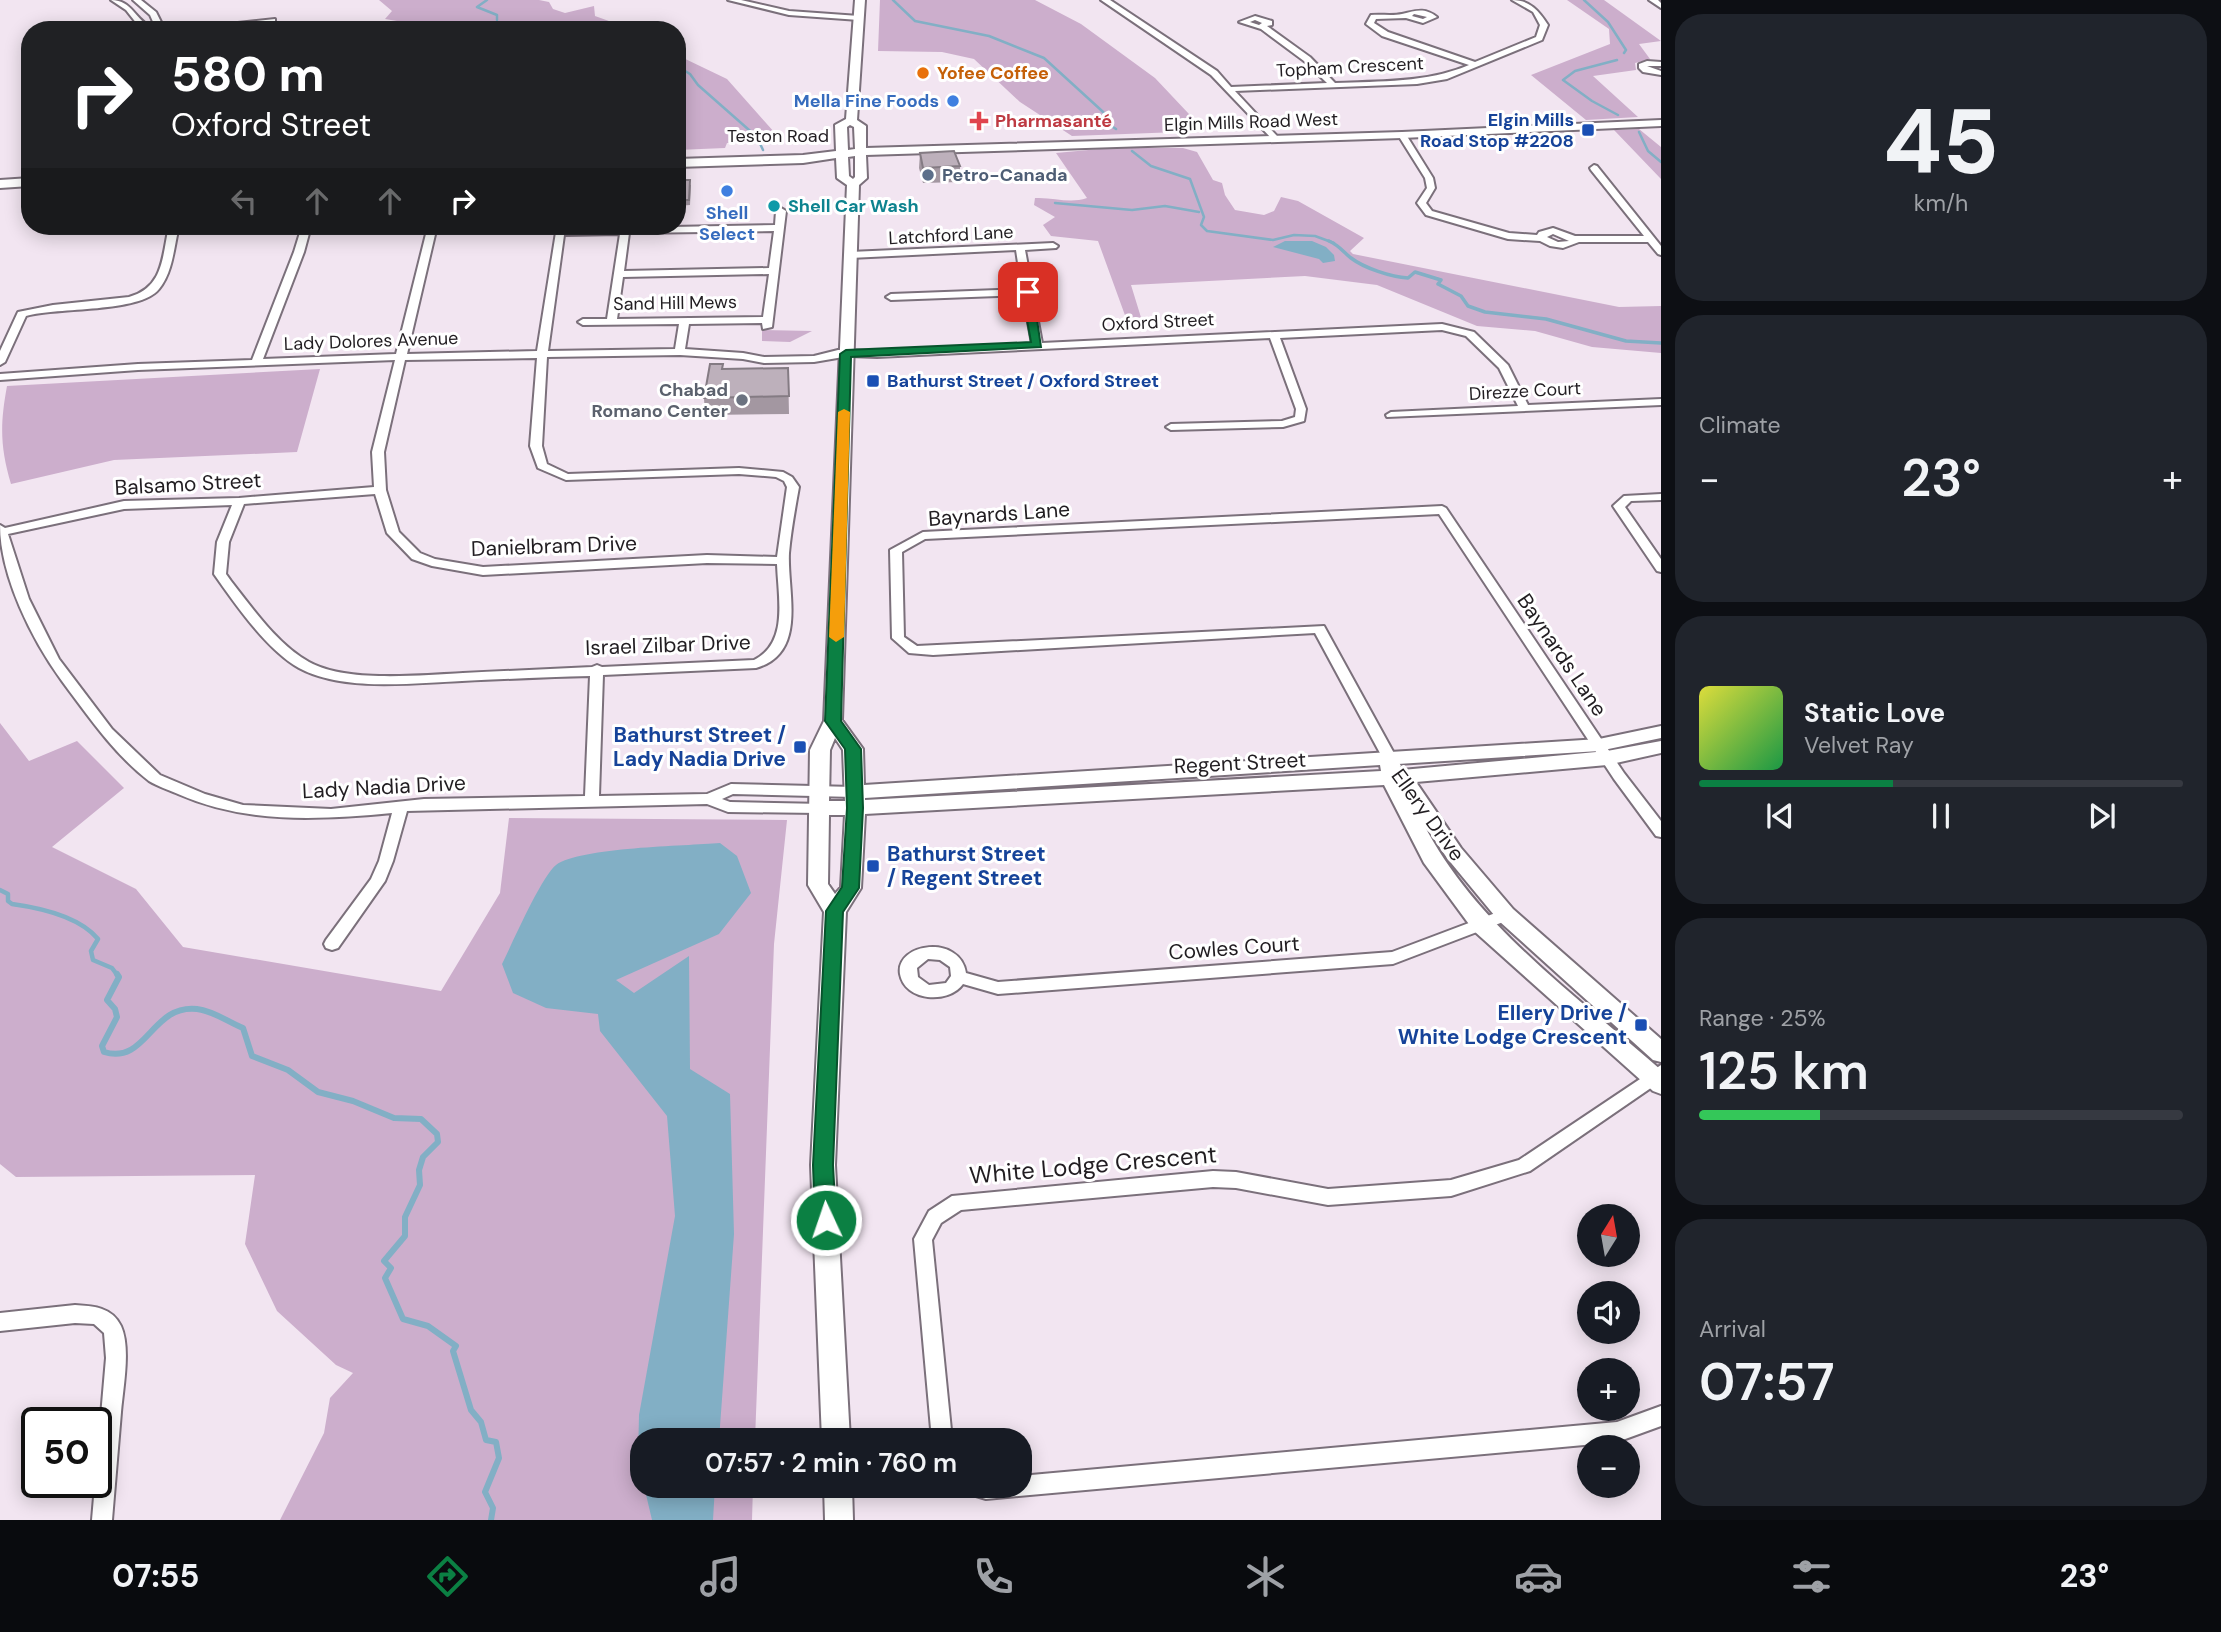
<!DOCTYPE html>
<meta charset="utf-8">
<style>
:root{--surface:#171b24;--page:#20242c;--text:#f1f3f6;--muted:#9ea1a6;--line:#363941;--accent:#0b8043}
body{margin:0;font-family:"DM Sans",sans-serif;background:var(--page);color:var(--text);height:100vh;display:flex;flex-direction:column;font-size:26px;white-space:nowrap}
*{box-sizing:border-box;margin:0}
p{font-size:23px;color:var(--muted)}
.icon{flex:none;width:38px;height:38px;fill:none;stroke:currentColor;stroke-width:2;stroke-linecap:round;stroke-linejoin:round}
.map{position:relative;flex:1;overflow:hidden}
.panel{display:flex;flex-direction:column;gap:14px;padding:14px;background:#0d0f14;width:560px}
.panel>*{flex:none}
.banner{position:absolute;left:21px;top:21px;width:665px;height:214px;border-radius:28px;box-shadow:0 4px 18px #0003;background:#202124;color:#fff;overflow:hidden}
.needle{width:46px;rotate:11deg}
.buttons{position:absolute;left:1577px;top:1204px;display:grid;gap:14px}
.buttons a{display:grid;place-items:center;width:63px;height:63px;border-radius:50%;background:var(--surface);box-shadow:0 4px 18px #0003;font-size:35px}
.speed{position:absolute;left:21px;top:1407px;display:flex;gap:14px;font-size:35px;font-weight:700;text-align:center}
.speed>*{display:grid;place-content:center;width:91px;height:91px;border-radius:50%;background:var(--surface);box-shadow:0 4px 18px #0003;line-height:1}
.speed .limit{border:4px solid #111;border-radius:10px;background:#fff;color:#111}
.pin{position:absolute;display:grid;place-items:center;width:60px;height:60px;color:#fff;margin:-30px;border-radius:14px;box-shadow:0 4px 10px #0006}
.me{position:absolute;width:77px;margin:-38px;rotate:357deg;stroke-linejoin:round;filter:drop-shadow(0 0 5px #0008)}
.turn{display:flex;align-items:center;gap:24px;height:147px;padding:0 35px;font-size:32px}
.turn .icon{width:91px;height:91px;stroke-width:2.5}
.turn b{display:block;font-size:49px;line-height:60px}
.lanes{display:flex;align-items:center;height:66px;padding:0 35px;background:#0003;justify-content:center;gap:35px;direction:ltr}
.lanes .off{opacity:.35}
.big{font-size:52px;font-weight:600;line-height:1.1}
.panel .card{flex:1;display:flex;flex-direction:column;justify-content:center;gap:10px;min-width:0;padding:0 24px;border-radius:28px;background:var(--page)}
.panel .dial{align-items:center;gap:0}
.dial b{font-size:91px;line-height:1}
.song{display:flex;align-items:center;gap:21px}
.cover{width:84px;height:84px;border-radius:10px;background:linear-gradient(135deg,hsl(60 70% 55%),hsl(140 70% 35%))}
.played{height:7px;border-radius:4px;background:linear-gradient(90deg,var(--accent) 40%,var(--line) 40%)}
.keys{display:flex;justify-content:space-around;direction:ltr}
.heat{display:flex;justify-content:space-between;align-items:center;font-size:38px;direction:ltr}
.charge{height:10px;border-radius:5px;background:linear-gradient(90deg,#34c759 25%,var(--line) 0)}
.trip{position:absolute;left:630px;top:1428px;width:402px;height:70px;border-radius:28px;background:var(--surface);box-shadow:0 4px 18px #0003;font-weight:600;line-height:70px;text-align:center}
.dock{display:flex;height:112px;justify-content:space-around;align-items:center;background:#090b0e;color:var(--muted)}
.dock .icon{width:49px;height:49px}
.dock .current{color:var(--accent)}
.dock b{font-size:32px;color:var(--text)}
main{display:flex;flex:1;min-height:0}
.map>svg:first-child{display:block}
.green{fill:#ccaecc}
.water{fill:#82afc5}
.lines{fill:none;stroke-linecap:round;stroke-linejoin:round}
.stream-far3{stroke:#82afc5;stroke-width:2.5}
.stream-far2{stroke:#82afc5;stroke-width:3.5}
.stream-far1{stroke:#82afc5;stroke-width:4.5}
.stream{stroke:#82afc5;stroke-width:6}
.street-casing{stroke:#7b707b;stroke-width:4}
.secondary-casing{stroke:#7b707b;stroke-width:4}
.street{fill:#fff;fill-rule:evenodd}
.secondary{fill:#fff;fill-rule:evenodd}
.wall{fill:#a397a1}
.building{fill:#bdb0bb;stroke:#847b83;stroke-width:2}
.route{fill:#0b8043;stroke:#07532c;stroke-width:2}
.slow{fill:#f59e0b}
.food-dot{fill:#e8710a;stroke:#fff;stroke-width:2.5}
.shop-dot{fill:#3f7fe0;stroke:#fff;stroke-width:2.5}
.health-dot{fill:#e0444e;stroke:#fff;stroke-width:2.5}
.transit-dot{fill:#1a4fb4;stroke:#fff;stroke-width:2.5}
.service-dot{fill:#5c6f8a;stroke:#fff;stroke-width:2.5}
.culture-dot{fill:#0f9aa8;stroke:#fff;stroke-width:2.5}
.worship-dot{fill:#6b7280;stroke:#fff;stroke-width:2.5}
.labels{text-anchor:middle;stroke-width:6;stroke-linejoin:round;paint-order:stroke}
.far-street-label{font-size:18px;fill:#211d21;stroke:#fff}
.far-food-label{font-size:18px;font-weight:bold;fill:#c56008;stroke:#fff;text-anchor:start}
.far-shop-label{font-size:18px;font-weight:bold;fill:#366cbe;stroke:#fff;text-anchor:end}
.far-transit-label{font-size:18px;font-weight:bold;fill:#164399;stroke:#fff;text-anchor:end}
.far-health-label{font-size:18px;font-weight:bold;fill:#be3a42;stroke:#fff;text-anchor:start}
.far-service-label{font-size:18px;font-weight:bold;fill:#4e5e75;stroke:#fff;text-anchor:start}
.far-culture-label{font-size:18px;font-weight:bold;fill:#0d838f;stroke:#fff;text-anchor:start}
.far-worship-label{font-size:18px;font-weight:bold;fill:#5b616d;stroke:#fff;text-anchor:end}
.street-label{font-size:21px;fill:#211d21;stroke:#fff}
.transit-label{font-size:21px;font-weight:bold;fill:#164399;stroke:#fff;text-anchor:end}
.near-street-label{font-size:24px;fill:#211d21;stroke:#fff}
</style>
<main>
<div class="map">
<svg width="1661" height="1520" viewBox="0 0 1661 1520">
<rect width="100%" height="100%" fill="#f2e5f1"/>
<path class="green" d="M379,0H539L549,2L553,9L565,13L594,6L595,16L634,30H421L415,24L385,19L392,11Z
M880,0H1035L1081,24L1155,78L1205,131L1072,136L1020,102L974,59L942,52L878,51Z
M1567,0H1604L1661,41L1639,44L1650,59L1635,63L1636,70L1593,76L1638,117L1586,120L1531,75L1610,44L1609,29Z
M677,55L727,79L783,142L727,143L725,148L677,150Z
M1639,129L1661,147V179L1614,130Z
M1110,148H1183L1197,152L1213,180L1222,183L1225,195L1235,210L1264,215L1274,211L1281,197L1298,201L1364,238L1350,251L1353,254L1619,307L1661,306V353L1592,347L1535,331L1477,326L1377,285L1305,276L1131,285L1143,324L1130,329L1098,241L1051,236L1043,225L1055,217L1034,205L1035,198C1054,197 1069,204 1087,198L1056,153Z
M762,330H763L812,331L790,342L762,341Z
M320,369L297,452L114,460L11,484C0,447 0,424 7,386Z
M0,723L29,761L77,741L124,788L52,847L136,889L183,947L441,991L500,893L509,818L787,820L774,944L755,1440H642V1486H753L752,1520H280L324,1433L330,1398L353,1373L336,1365L277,1311L245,1244L255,1175L16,1177L0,1164Z"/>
<path class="water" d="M1285,241H1312L1326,247L1334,255L1335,261L1323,263L1319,259L1273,247Z
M720,843L737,856L751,893L719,934L616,980L634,993L689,956L690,1069L730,1094L734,1234L719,1440H642V1477L638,1459L639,1415L675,1216L667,1116L600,1031L598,1014L546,1008L513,993L502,964C512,944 541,877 556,865C581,847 685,846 720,843Z
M644,1486H715L713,1520H652Z"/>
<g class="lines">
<path class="stream-far3" d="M487,0L477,7L497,15V20
M893,0L915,21L989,36L1044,58L1101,110L1108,117L1107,123L1116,129
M1584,0L1608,22L1626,50L1624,53
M1617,60L1575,71L1563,80L1592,101L1618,115
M677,66L690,74L698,85L757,137L763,150
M1639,132L1648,151L1661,162
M1132,151L1151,166L1190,179L1204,217L1201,225L1207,231L1273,240L1294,235L1315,236L1334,243
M1055,203L1132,210L1165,206L1199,212"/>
<path class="stream-far2" d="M1329,241C1340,246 1342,251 1351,258C1364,268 1391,277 1408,278L1415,272L1441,280L1438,284L1461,296L1468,306L1485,312L1546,319L1626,341L1661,343"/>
<path class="stream-far1" d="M0,890L8,894V901L12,904C41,908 79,916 98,939L91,951L93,960L112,968L118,976"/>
<path class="stream" d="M117,974L119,977L107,1000L115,1009L117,1017L102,1046L104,1052C147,1065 151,1004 197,1009C214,1011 228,1022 243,1028L252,1056L288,1070L318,1092L353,1101L394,1118L421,1119L437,1134L438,1142L423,1157L419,1170L420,1185L405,1217V1236L384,1261L391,1268L385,1278L403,1319L428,1326L456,1346L453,1351L471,1410L481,1422L486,1440L496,1442L499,1458L485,1492L493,1508L491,1520"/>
<g class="street-casing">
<path id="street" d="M111,0C133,0 135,21 152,27L154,24L150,15L133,0H141L156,12L162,24L157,30L141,29L126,10Z
M728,0H741L789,11L859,16L863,18L859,20L789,15Z
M1101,0H1110L1217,71L1231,87L1327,83L1304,61L1261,29L1239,22L1255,16L1272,21V25L1267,26L1310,57L1335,83C1381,81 1426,83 1469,65L1382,36L1366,24L1371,15C1381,14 1392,16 1402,14C1416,11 1424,7 1437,17L1423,23L1406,18L1376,19L1374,23L1388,32L1475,62L1536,37L1540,25L1533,12L1512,0C1530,0 1539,11 1548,25L1542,40L1447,79L1417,84L1235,91L1277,136L1278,138L1274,141L1211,75ZM1414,14L1427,17L1423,19L1412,16ZM1255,20L1262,23L1259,25L1250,22Z
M1649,0H1658L1661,3V8Z
M275,19V23H272L203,30H173Z
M1647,61L1661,62V66H1647L1661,71V75L1643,72L1639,68V64Z
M1399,133H1405L1433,178L1435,188L1426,203L1432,211L1509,233L1537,235L1539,232L1553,228L1575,236H1644L1591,170L1590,168L1594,165L1597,166L1661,246V255L1658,254L1648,242H1579L1563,248L1550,246L1540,241L1508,239L1426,215L1417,203L1427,188L1425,178L1398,135ZM1553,234L1569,241L1558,242L1547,237Z
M781,208L786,211L772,327L763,329L762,323L689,324L685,349L743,353L764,357L814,356L838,350L877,351L1032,344L1023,295L891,300L886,297L891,294L1022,289L1016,250L850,258L845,255L850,252L1053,243L1058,246L1056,248L1025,250L1042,343L1442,324L1474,332L1508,365L1528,405L1661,399V405L1387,417L1386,415L1391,412L1518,406L1499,368L1466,336L1442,330L1280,338L1306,409L1304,421L1283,427L1171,430L1166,427L1171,424L1282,421L1295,417L1296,409L1270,338L877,357L849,356L814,362L764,363L743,359L680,355L547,357L542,446L547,464L568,474L739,468L783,472L792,477L799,487C795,509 791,531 789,553C787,592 808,653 756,668L603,675L599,796L707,794L731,784L854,787L861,792L854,797L733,794L722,799L730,802L824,804L826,808L824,812L819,813L728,812L707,804L407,811L393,861L385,881L338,948L332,950L326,948L324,944L326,940L371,879L379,861L392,813C319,820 246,824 178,794C169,790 157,786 149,781C114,754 88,716 62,681C32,640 0,576 0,525L5,528L124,501L239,498L374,487L372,452L395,360L138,370L0,380V374L138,364L252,360L294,252L302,226H311L304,252L263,359L396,354L428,226H437L407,354L537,351L557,226H565V229L775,225L776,211ZM774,231L769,268L624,271L629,233ZM620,234L607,319H583L578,322L583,325L679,324L675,349L548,351L564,235ZM769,274L763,317L617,319L623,277ZM537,358L530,446L538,468L566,480L739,474L776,477L784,481L787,487L777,557L707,555L483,567L435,559L420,553L399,532L386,490L384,452L405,360ZM375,494L387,533L412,559L432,566L483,575L707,563L777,564C778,597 789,643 754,660L602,667L597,665L592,667C549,669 506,671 463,673C420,675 347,683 309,662C278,645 253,609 231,581L226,574L229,542L244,504ZM232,505L217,542L214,574C235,604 267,650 299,668C343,692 414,683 462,681C505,679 548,677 590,676L585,796L424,799L331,809L243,805L205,794L160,775L112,729L59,659L29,599L8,534L124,509Z
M169,226H179C174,246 173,272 159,289C140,313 58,307 26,316L5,362L0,365V351L18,312L53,305L129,297C164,287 162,257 169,226Z
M1661,494V500L1631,501L1625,507L1661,559V572L1657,571L1613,506L1624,496Z
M1442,506L1446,508L1624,773L1661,821V837L1656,836L1614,779L1439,514L925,539L902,552L904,637L917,646L1324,626L1401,766L1394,771L1387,766L1315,633L933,655L909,653L892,638L890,550L923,532Z
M1506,909L1511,911L1514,915L1511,919L1393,964L998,994L963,984C949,1004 905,1002 900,974C895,943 960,934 966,973L998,982L1392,952ZM928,959L940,960L950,967L951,976L946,983L929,985L918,977L917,968Z
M1661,1065V1081L1530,1171L1451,1196L1328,1205L1236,1188L1213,1187L961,1210L941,1223L932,1240L952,1440H932L914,1239L929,1211L952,1196L1213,1171L1236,1172L1328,1189L1451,1180L1519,1160Z
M75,1305C93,1306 112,1307 121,1326C131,1348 123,1388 121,1412C118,1448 115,1484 112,1520H92L106,1358L104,1333L94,1324L75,1323L0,1331V1313Z
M1661,1406V1426L1617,1442L986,1499L966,1493L963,1486H1020V1476L1617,1422Z"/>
</g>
<g class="secondary-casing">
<path id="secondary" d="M855,0H865L857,120L866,126V148L1402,132L1661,120V126L1402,138L866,155L867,178L859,185L842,720L863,749L864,785L1599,739L1661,726V738L1599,751L1398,764L1402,770L1607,751L1661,741V753L1607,765L1416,782L1461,848L1513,909L1661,1039V1062L1653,1060L1499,921L1447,858L1423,823C1476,926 1576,995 1661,1070V1094L1653,1091L1474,931L1424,863L1384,785L865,814L861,888L846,912L835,1165L850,1440H822L811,1165L824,912L808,885L810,750L824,721L847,185L837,178L836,158L803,163L677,167V159L803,155L836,151L835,125L846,119ZM850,125L854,127L855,149L848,150L847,127ZM855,156V177L853,179L849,176L848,157ZM835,738L843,750L845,801H829L830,750ZM1380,765L1381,771L865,800V798ZM829,815H845L841,887L835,894L828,884Z
M30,178V186L0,188V180Z
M824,1486H852L853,1520H825Z"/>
</g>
<use href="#street" class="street"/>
<use href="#secondary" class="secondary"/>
</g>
<path class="wall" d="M920,153L960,166V182L923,183L919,168Z
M677,180L691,185L690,205L677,206Z
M788,368L789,414L705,415L704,398L723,369Z"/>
<path class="building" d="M954,151L960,166L923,168L920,153Z
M677,180H690L689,200H677Z
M710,364H723L722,369L788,368L789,396L704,398Z"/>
<path class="route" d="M1028,289L1033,292L1041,347L851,357L841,721L861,749L863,808L859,888L843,912L833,1165L836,1220L833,1226L826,1229L819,1226L815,1220L813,1165L826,911L842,887L847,808L845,749L825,721L840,354L846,350L1031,342L1022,292Z"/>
<path class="slow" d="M844,409L850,412L844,637L836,642L829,637L838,412Z"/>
<circle class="food-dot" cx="923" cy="73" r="7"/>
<g class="shop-dot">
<circle cx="953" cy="101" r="7"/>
<circle cx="727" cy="191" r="7"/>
</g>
<path class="health-dot" d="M975.5 110.5h7v7h7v7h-7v7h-7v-7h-7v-7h7z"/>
<g class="transit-dot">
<rect x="1581" y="123" width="14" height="14" rx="3.5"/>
<rect x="866" y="374" width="14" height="14" rx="3.5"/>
<rect x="793" y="740" width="14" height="14" rx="3.5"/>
<rect x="866" y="859" width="14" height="14" rx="3.5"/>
<rect x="1634" y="1018" width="14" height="14" rx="3.5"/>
</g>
<circle class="service-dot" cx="928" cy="175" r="7"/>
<circle class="culture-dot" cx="774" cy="206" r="7"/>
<circle class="worship-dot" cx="742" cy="400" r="7"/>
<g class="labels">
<g class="far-street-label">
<text transform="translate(1350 67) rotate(-3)" y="6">Topham Crescent</text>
<text transform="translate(1251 122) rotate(-2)" y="6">Elgin Mills Road West</text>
<text x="778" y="142">Teston Road</text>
<text transform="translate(951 235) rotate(-3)" y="6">Latchford Lane</text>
<text transform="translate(675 303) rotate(-1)" y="6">Sand Hill Mews</text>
<text transform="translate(1158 322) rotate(-3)" y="6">Oxford Street</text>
<text transform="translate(371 341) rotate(-2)" y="6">Lady Dolores Avenue</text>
<text transform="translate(1525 391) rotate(-3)" y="6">Direzze Court</text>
</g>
<g class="far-food-label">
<text x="937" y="79">Yofee Coffee</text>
</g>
<g class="far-shop-label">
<text x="939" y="107">Mella Fine Foods</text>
<text x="727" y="219" text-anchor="middle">Shell<tspan x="727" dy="21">Select</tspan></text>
</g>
<g class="far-transit-label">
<text x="1574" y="126">Elgin Mills<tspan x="1574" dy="21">Road Stop #2208</tspan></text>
<text x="887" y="387" text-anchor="start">Bathurst Street / Oxford Street</text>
</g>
<g class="far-health-label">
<text x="995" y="127">Pharmasanté</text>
</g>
<g class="far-service-label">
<text x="942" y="181">Petro-Canada</text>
</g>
<g class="far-culture-label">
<text x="788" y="212">Shell Car Wash</text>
</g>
<g class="far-worship-label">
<text x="728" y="396">Chabad<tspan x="728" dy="21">Romano Center</tspan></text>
</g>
<g class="street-label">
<text transform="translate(188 484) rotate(-3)" y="7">Balsamo Street</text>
<text transform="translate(999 514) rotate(-4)" y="7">Baynards Lane</text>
<text transform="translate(554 546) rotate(-2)" y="7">Danielbram Drive</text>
<text transform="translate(668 645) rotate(-2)" y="7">Israel Zilbar Drive</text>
<text transform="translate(1562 655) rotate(56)" y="7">Baynards Lane</text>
<text transform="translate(1240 763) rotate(-3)" y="7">Regent Street</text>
<text transform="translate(384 787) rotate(-3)" y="7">Lady Nadia Drive</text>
<text transform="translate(1428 815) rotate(54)" y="7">Ellery Drive</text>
<text transform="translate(1234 948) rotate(-4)" y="7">Cowles Court</text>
</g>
<g class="transit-label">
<text x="786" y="742">Bathurst Street /<tspan x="786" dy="24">Lady Nadia Drive</tspan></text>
<text x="887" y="861" text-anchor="start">Bathurst Street<tspan x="887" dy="24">/ Regent Street</tspan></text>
<text x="1627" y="1020">Ellery Drive /<tspan x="1627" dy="24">White Lodge Crescent</tspan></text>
</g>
<g class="near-street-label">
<text transform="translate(1093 1165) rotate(-5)" y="8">White Lodge Crescent</text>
</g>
</g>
</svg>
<div class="buttons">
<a><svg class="needle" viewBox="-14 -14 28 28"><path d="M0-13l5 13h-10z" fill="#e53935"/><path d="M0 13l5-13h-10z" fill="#9ea1a6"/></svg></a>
<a><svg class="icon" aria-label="sound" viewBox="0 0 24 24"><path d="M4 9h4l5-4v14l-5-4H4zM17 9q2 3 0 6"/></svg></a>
<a>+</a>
<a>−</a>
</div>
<div class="speed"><div class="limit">50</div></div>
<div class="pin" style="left:1028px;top:292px;background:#d93025"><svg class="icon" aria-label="arrive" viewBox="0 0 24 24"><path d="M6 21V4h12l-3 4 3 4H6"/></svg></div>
<svg class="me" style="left:826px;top:1220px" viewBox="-20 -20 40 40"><circle r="17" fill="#0b8043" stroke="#fff" stroke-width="3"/><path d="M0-11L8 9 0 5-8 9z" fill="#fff"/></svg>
<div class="trip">07:57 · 2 min · 760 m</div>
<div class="banner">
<div class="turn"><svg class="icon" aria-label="right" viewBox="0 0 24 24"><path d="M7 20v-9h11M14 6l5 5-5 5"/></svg><div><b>580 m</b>Oxford Street</div></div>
<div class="lanes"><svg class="icon off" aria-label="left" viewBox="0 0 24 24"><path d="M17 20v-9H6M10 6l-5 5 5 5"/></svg><svg class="icon off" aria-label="ahead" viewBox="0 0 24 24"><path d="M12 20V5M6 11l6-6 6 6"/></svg><svg class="icon off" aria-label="ahead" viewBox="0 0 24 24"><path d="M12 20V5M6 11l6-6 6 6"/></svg><svg class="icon" aria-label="right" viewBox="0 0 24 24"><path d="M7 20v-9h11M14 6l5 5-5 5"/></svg></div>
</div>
</div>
<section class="panel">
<div class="card dial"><b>45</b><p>km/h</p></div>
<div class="card"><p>Climate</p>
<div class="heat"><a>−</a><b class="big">23°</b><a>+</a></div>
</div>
<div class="card">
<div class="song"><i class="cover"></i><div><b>Static Love</b><p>Velvet Ray</p></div></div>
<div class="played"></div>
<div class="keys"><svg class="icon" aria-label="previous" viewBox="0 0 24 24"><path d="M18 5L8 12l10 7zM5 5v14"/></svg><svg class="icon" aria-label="pause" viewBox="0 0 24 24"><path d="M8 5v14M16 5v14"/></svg><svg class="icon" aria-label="next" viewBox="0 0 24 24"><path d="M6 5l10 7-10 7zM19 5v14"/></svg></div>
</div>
<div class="card"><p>Range · 25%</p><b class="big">125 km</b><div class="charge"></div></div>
<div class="card"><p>Arrival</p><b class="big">07:57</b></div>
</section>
</main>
<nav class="dock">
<b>07:55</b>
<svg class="icon current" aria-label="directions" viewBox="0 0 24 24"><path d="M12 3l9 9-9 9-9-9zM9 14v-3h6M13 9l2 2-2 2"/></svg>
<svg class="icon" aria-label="music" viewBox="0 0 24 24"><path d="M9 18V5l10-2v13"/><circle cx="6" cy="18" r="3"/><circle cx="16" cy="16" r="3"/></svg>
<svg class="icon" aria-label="phone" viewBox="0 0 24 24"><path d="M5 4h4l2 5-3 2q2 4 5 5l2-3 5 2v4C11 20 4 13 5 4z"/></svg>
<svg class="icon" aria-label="climate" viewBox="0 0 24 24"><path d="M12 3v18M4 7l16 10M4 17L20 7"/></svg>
<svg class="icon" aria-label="car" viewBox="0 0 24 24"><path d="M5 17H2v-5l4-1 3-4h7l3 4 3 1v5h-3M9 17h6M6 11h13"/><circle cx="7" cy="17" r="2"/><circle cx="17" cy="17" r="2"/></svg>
<svg class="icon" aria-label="filters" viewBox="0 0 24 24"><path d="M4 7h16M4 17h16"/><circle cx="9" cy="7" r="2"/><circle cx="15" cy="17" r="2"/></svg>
<b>23°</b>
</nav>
